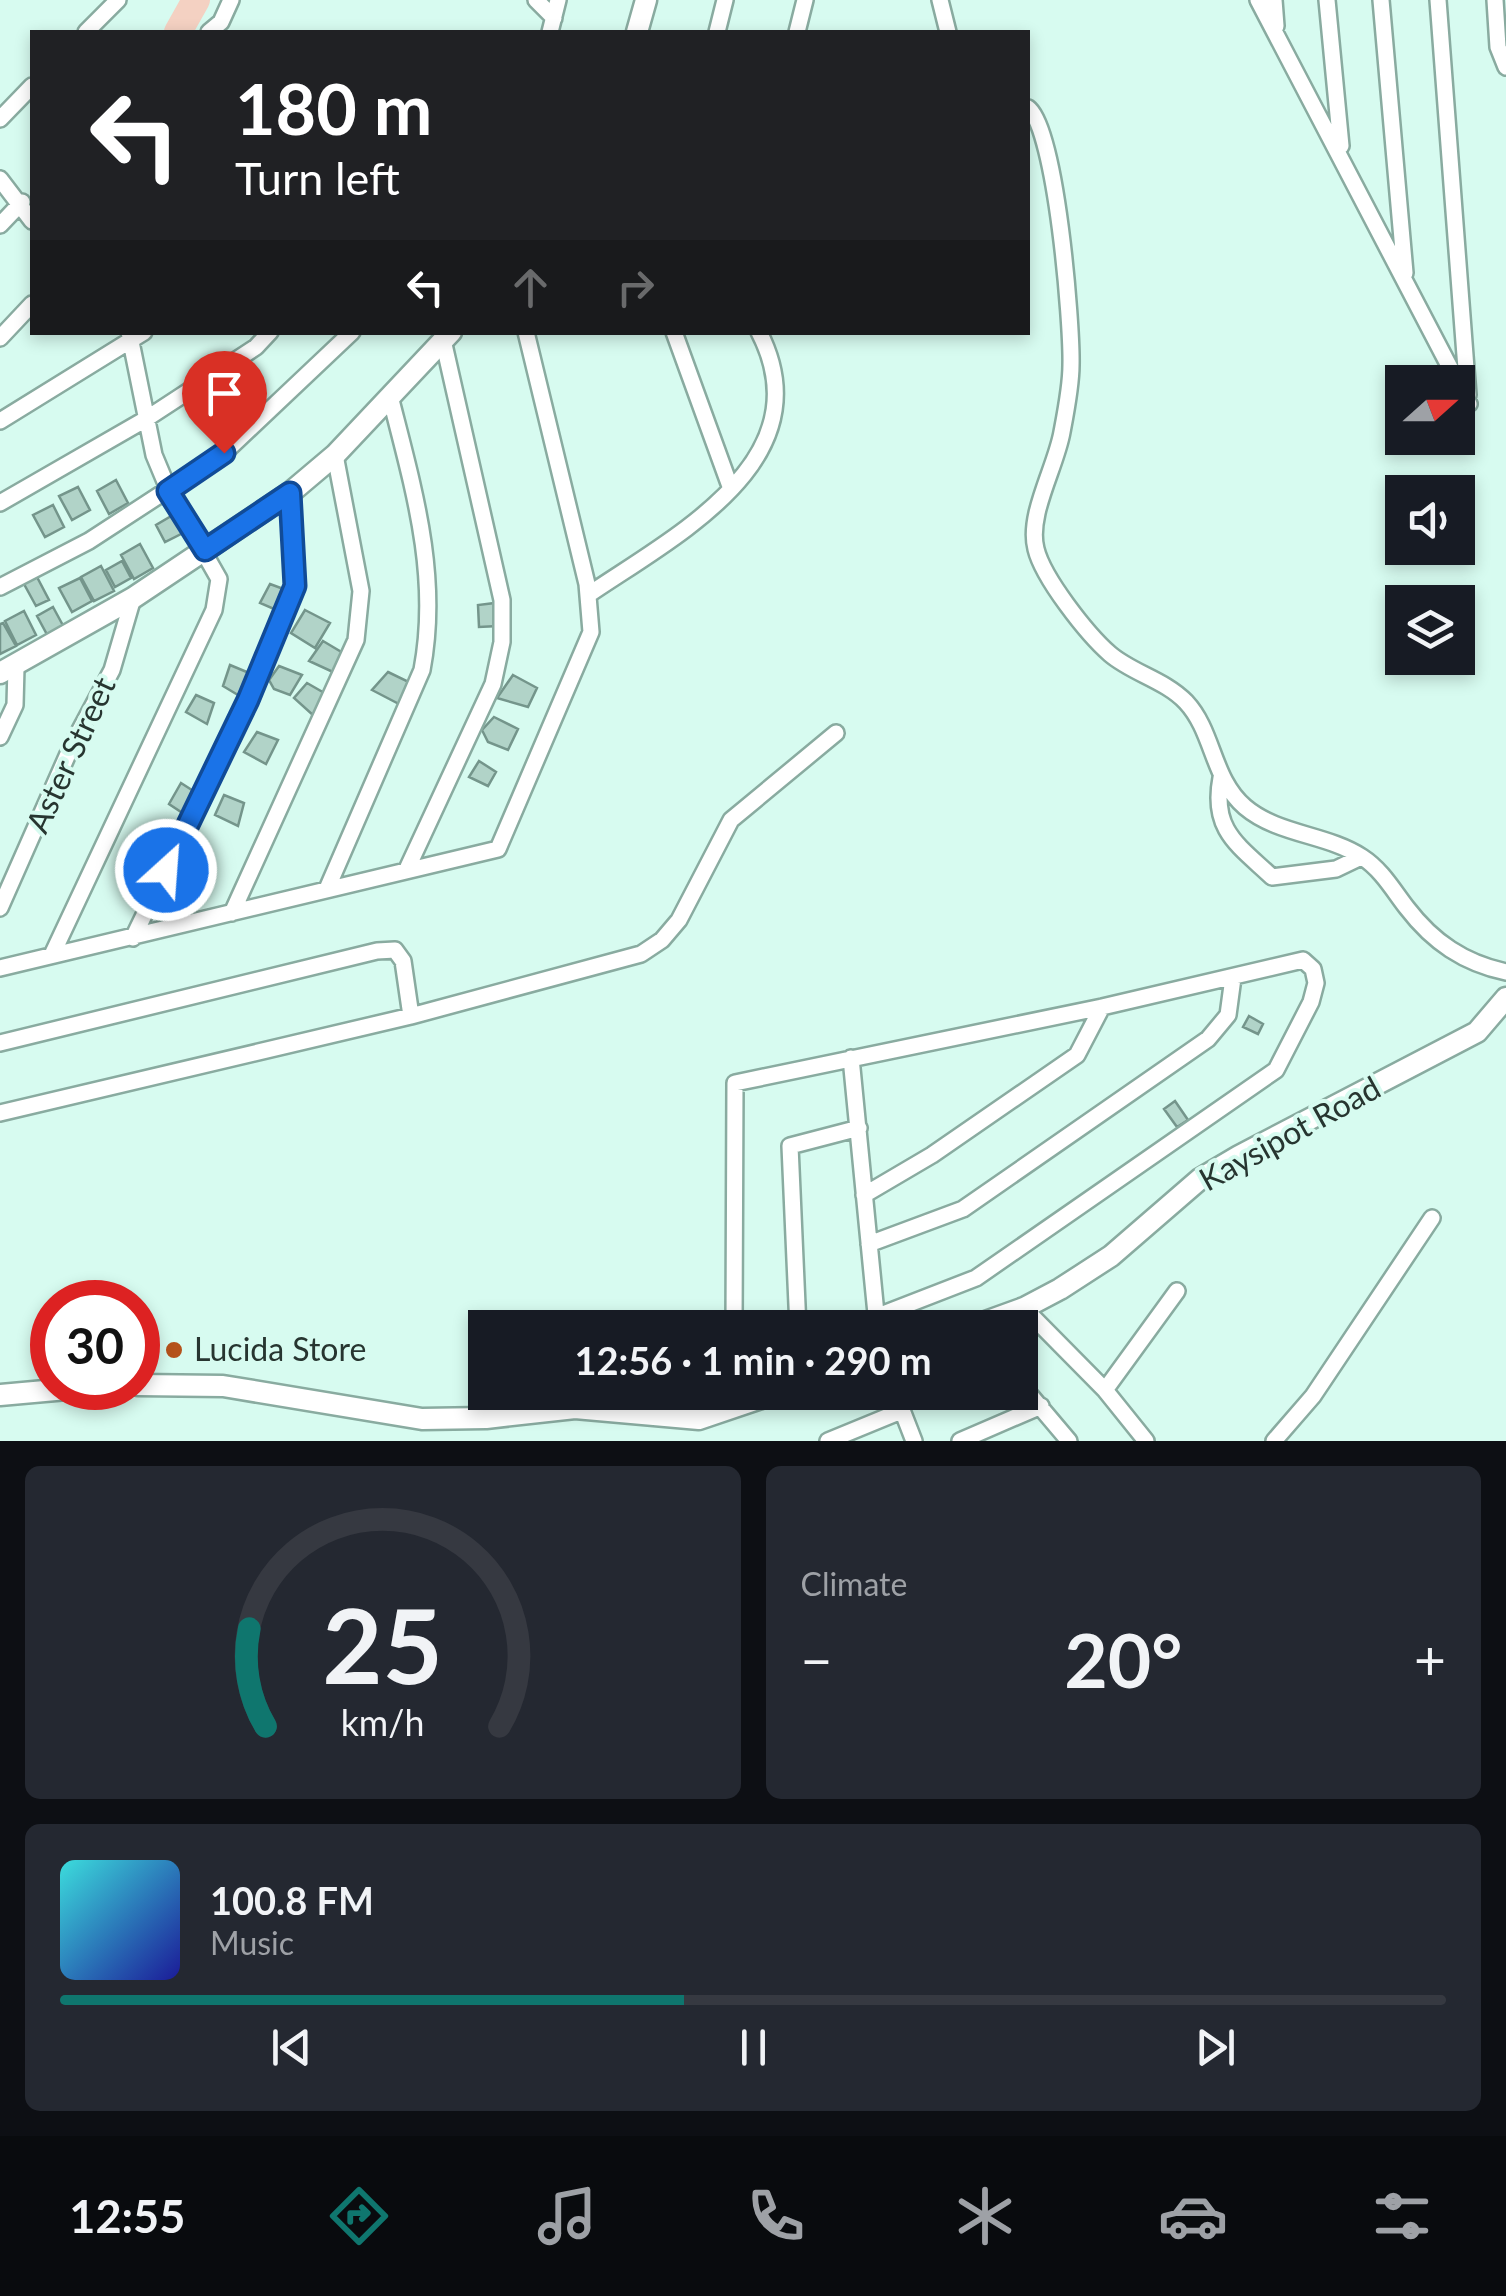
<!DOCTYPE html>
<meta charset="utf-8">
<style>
:root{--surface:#171b24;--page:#242831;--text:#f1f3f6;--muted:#9ea1a6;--line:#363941;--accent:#0f766e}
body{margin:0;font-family:Lato,sans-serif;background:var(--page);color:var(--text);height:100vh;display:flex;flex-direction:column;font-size:38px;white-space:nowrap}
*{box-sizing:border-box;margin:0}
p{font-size:32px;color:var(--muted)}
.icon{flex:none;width:55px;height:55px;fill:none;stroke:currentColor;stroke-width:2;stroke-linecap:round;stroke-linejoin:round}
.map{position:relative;height:1441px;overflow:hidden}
.sheet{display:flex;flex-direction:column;gap:25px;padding:25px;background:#0d0f14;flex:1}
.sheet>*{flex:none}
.top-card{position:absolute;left:30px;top:30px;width:1000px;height:305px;border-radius:0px;box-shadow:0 5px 15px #0003;background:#202124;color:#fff;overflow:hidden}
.needle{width:65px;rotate:69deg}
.tools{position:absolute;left:1385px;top:365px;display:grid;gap:20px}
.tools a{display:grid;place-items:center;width:90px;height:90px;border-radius:0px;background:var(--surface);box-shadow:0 5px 15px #0003;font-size:50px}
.speed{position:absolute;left:30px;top:1280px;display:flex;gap:20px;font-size:50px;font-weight:700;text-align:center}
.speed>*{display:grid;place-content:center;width:130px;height:130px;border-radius:50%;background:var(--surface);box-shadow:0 5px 15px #0003;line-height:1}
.speed .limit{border:15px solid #d22;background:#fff;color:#111}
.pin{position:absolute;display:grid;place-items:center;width:85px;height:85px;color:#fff;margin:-102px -42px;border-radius:50% 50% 50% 0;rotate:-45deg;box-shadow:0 0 10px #0007}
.pin .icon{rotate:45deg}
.me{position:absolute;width:110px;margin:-55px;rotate:26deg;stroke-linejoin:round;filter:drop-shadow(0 0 8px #0008)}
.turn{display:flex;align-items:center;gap:35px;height:210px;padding:0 40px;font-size:45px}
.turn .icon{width:130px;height:130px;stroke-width:2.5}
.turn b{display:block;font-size:70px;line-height:85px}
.lanes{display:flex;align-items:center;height:95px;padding:0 40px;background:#0003;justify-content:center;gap:50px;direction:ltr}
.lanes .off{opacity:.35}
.big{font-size:75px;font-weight:700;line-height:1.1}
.sheet .card{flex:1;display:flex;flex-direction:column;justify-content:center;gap:15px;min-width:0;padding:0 35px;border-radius:15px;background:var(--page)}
.sheet .dial{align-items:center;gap:0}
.dial svg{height:260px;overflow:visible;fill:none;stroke:var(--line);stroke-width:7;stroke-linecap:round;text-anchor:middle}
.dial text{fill:var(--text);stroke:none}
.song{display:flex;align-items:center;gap:30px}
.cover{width:120px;height:120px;border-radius:15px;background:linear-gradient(135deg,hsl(180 70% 55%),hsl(240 70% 35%))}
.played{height:10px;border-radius:5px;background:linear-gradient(90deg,var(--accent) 45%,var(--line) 45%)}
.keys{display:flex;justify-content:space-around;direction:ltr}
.heat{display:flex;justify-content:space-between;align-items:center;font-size:55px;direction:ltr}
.sheet .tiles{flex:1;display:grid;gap:25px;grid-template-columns:1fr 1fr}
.card:last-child{grid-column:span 2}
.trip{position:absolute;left:468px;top:1310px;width:570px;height:100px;border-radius:0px;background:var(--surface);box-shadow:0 5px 15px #0003;font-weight:700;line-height:100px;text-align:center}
.tab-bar{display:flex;height:160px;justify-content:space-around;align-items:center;background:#090b0e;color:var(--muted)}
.tab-bar .icon{width:70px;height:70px}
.tab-bar .on{color:var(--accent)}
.tab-bar b{font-size:45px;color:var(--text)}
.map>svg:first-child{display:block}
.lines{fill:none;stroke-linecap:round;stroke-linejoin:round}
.river{stroke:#f4d1c2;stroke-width:28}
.building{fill:#b1d3c8;stroke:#74958b;stroke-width:2.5}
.minor-casing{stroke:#89aba0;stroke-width:20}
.tertiary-casing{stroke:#89aba0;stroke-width:25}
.minor{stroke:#fff;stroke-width:15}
.tertiary{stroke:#fff;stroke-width:20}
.route-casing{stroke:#114b97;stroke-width:25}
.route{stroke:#1a73e8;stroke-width:18}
.poi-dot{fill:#b5521b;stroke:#d7fbf0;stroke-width:4}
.labels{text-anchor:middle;stroke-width:8;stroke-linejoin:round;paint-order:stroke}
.street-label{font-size:32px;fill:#273530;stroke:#d7fbf0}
.poi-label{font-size:32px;fill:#273530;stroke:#d7fbf0;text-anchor:start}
</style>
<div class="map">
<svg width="1506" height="1441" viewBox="0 0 1506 1441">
<rect width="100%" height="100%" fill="#d7fbf0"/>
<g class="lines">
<path class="river" d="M178,32L196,0"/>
</g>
<path class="building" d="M116,480L128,503L109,514L97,491Z
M78,487L90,510L72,520L59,496Z
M53,505L64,527L45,537L33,515Z
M173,515L183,533L165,542L156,525Z
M140,544L153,568L134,579L121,555Z
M122,561L131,578L115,587L106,570Z
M101,566L114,591L94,601L81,577Z
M37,577L49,600L36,606L24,584Z
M80,578L92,601L72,612L59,588Z
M270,584L289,591L281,612L260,603Z
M495,603L498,626L479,627L478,605Z
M53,607L66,631L50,640L37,616Z
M305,610L330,623L315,648L291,633Z
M24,611L36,635L17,645L5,621Z
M3,623L16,646L0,654V624Z
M323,641L343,653L333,672L309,661Z
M230,665L254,675L243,698L223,686Z
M279,666L302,675L290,695L274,689L269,680Z
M388,672L411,683L401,705L372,690Z
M513,675L537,688L528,707L497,698Z
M307,683L326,694L314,716L294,698Z
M196,695L214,703L207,724L186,712Z
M494,717L518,729L508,750L488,742L482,730Z
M257,732L278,740L266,764L244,752Z
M479,761L496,772L488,786L469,777Z
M181,783L198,794L187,816L169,804Z
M224,795L244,803L238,826L215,815Z
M1249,1016L1263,1024L1258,1034L1243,1027Z
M1175,1101L1188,1120L1177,1127L1164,1109Z"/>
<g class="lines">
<g class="minor-casing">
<path id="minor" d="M536,0L554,18
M940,0L948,32
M1258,0L1469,404
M1274,0L1276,26
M1327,0L1341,146
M1381,0L1405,273
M1438,0L1468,395
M1495,0L1498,47L1506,67
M86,32L118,0
M209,32L221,22L231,0
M550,32L558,0
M717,32L725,0
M797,32L805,0
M1028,108C1056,128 1072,323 1071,365C1071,386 1066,411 1062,432C1056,467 1027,515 1036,549C1043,578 1087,634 1110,654C1132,673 1165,680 1186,702C1214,732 1212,779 1245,807C1278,835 1327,834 1362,857C1382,870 1393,890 1407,908C1433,942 1464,963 1506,972
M0,119L32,86
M0,179L32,221
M0,225L22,202
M674,332L731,489
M0,338L32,304
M0,421L144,332
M0,503L146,419L256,347L270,332
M0,587L89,541L224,453L352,332
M588,595C676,535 825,460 759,332
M0,737L15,705L16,667
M1221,778C1211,830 1238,845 1272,877L1336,869L1361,857
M408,867L493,684L502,642V600L443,340
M327,889L422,670C440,575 413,487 390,396
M0,908L72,745L112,670L133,598
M232,913L356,640L361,591L335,455
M133,938L248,700L295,585L290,493
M52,955L214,610L219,579L169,491L154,455L129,332
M0,968L498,849L591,632L587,584L526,332
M0,1043L377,951L395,950L403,961L411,1016
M851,1058L877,1324
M0,1113L411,1016L641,954L662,940L679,920L731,820L836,733
M864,1195L932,1155L1077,1055L1102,1007
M869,1244L963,1209L1208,1039L1228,1015L1233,978
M1024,1308L1105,1390L1146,1441
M734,1328L735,1083L1102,1007L1303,960L1313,969L1316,983L1311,1002L1276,1070L976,1278L847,1328
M798,1328L790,1146L859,1128
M1020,1383L1069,1441
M1105,1390L1177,1291
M895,1392L914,1441
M898,1400L921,1392
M828,1441L901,1411
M960,1441L1041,1406
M1274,1441L1313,1396L1432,1218"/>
</g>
<g class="tertiary-casing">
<path id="tertiary" d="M637,32L646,0
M0,673L133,598L290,493L335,455L451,332
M969,1328L1024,1308L1060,1289L1111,1256L1200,1179L1239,1156L1477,1032L1506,998
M138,1385L223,1386L422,1419L486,1418L575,1408L699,1419L779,1392
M0,1395L78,1388"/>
</g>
<use href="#minor" class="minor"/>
<use href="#tertiary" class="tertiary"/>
</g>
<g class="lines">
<g class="route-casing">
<path id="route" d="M166,870L248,700L295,586L290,493L205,550L168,491L224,453"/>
</g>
<use href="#route" class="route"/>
</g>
<circle class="poi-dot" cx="174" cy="1350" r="10"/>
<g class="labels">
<g class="street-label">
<text transform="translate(71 755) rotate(-65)" y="11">Aster Street</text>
<text transform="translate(1290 1134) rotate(-29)" y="11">Kaysipot Road</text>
</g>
<g class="poi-label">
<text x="194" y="1361">Lucida Store</text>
</g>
</g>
</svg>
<div class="tools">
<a><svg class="needle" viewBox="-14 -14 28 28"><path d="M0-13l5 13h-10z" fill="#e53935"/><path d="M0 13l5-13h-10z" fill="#9ea1a6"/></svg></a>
<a><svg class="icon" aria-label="sound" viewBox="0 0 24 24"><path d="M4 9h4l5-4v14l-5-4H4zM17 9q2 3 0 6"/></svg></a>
<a><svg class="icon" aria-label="layers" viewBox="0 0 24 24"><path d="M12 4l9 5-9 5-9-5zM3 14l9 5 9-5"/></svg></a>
</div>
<div class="speed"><div class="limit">30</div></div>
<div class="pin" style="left:224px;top:453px;background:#d93025"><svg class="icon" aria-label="arrive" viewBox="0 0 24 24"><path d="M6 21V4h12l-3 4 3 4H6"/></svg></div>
<svg class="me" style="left:166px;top:870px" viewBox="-20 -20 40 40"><circle r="17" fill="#1a73e8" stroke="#fff" stroke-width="3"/><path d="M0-11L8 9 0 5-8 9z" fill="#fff"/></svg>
<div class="trip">12:56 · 1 min · 290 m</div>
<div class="top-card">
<div class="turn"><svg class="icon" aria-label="left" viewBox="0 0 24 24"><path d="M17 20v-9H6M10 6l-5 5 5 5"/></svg><div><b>180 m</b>Turn left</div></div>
<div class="lanes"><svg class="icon" aria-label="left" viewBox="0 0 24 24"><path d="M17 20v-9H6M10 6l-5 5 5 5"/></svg><svg class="icon off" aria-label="ahead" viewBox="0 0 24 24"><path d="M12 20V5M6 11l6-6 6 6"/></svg><svg class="icon off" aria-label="right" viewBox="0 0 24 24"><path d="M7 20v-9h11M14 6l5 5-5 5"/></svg></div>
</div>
</div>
<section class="sheet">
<div class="tiles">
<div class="card dial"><svg viewBox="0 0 100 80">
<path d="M14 69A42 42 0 1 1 86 69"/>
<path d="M14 69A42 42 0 0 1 9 39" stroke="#0f766e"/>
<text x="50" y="56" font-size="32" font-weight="700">25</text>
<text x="50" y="72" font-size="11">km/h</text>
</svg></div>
<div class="card"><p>Climate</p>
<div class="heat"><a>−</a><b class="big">20°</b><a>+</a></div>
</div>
<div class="card">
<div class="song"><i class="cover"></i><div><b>100.8 FM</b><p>Music</p></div></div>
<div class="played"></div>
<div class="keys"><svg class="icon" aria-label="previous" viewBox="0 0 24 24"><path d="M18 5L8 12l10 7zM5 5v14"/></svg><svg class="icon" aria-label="pause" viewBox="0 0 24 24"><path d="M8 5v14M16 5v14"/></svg><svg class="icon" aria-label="next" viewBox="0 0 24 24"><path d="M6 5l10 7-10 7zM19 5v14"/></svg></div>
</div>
</div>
</section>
<nav class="tab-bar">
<b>12:55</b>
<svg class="icon on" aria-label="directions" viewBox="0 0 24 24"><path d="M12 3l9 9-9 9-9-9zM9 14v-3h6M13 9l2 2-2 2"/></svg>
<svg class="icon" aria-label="music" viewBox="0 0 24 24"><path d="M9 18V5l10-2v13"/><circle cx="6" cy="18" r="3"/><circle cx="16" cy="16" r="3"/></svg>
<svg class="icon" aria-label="phone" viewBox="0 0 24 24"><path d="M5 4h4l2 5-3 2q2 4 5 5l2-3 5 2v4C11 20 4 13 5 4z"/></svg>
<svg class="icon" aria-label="climate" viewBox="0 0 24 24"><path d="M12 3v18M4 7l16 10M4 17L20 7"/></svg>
<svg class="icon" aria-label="car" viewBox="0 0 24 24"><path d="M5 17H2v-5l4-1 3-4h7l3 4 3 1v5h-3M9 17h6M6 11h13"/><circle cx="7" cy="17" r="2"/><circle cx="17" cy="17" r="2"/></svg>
<svg class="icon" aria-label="filters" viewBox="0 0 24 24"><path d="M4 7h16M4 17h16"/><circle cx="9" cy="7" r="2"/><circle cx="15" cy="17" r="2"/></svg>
</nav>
